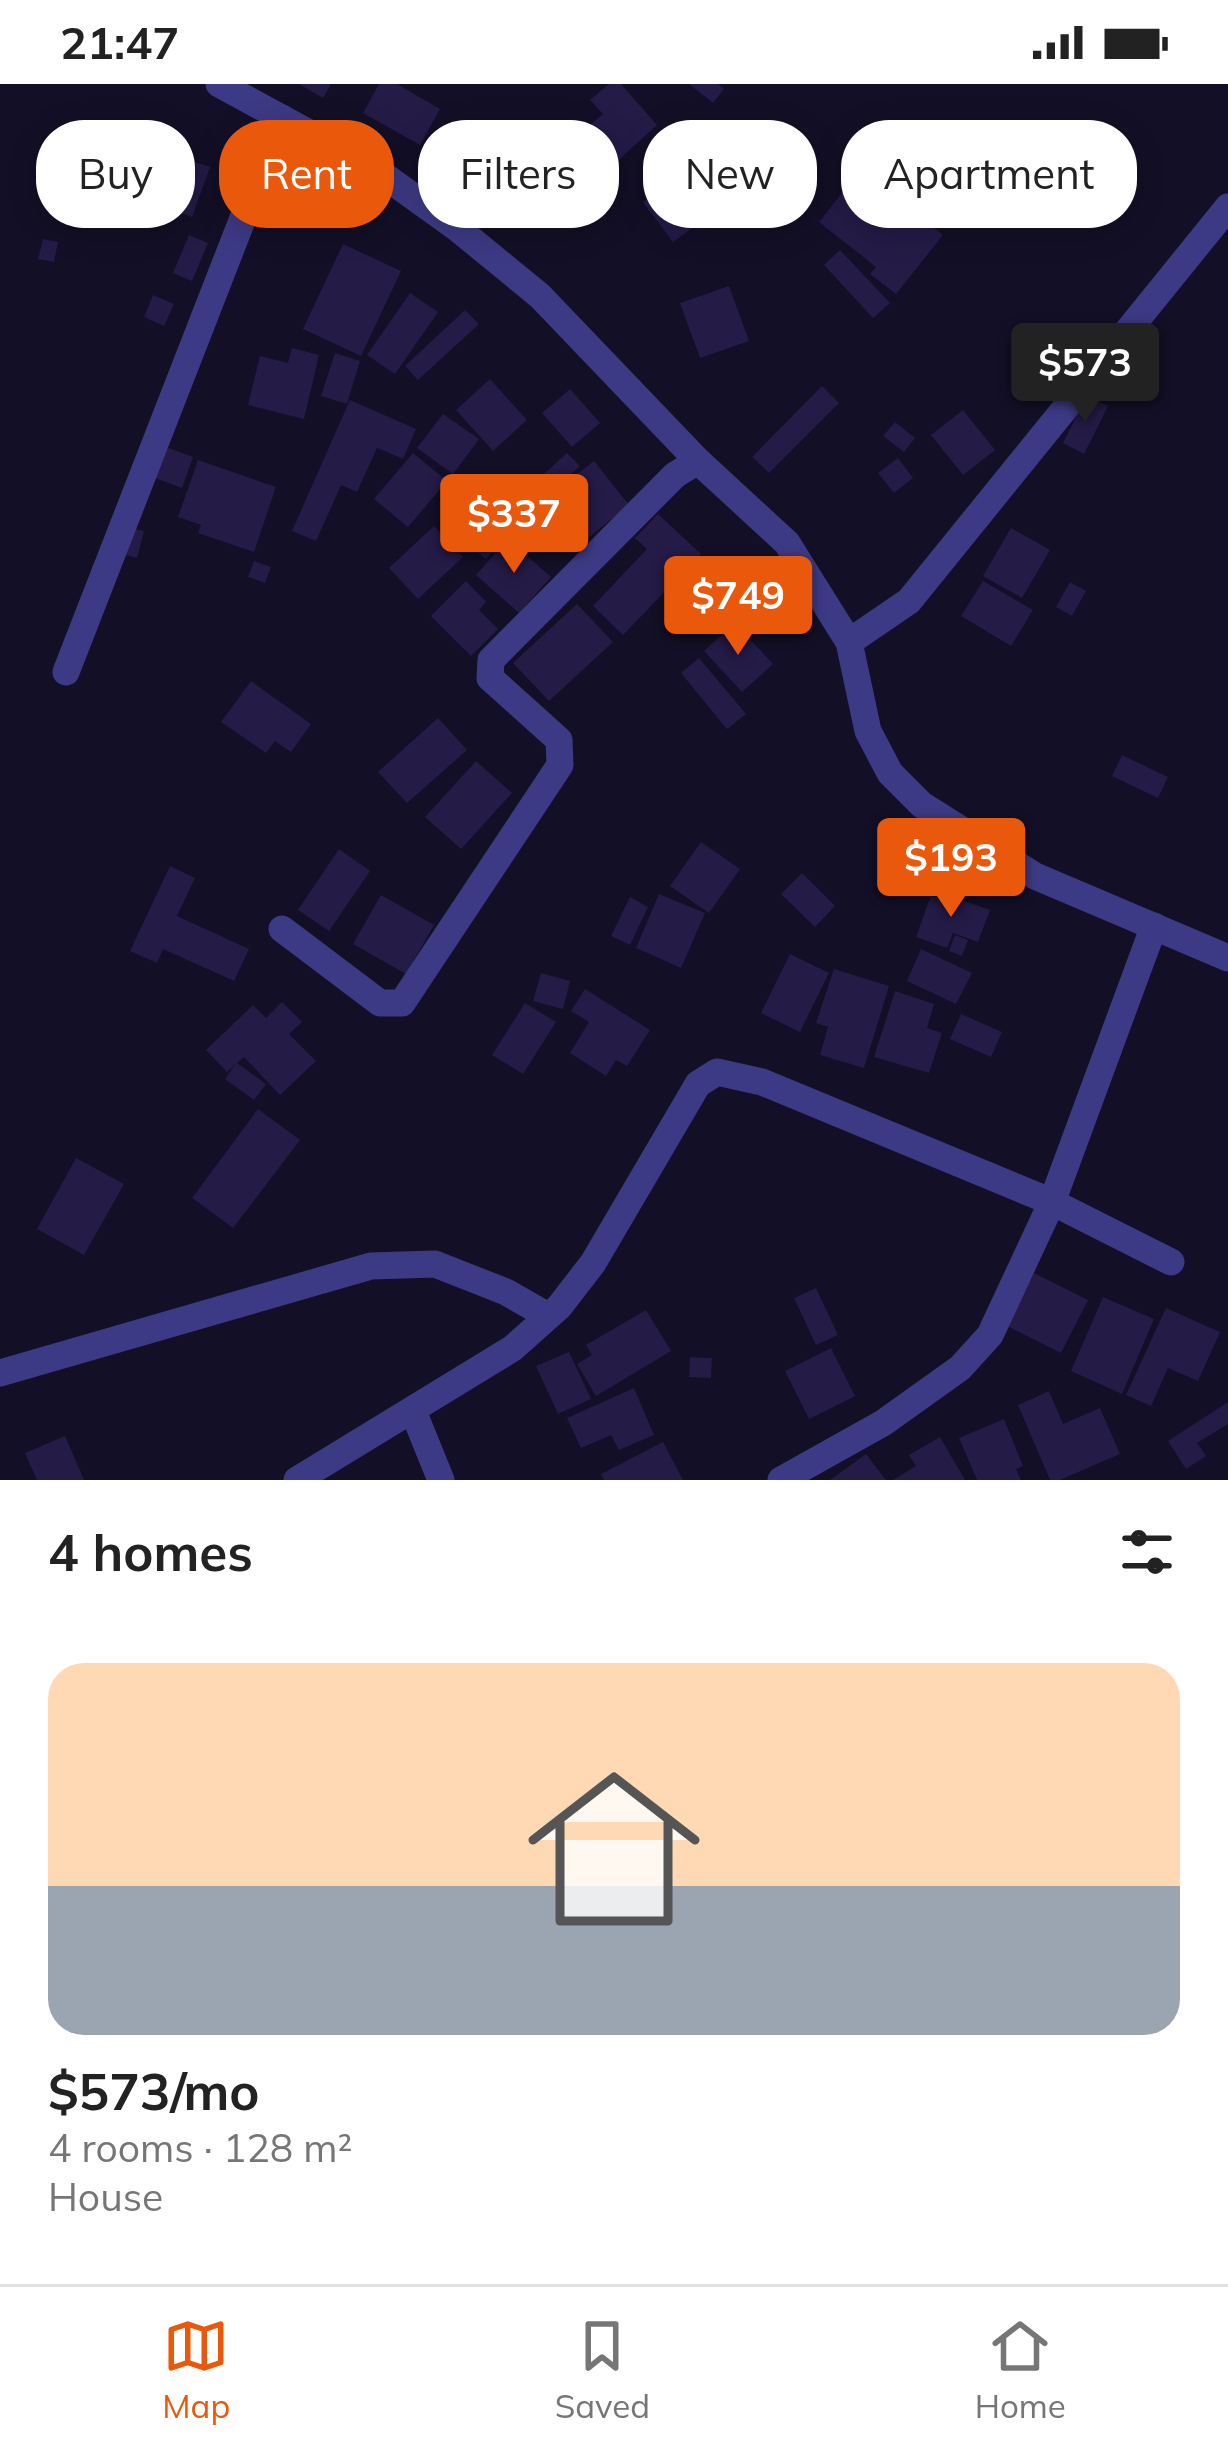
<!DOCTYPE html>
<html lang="en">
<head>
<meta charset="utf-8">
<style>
	:root { --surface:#fff; --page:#f2f2f2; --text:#222; --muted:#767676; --line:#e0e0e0; --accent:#ea580c }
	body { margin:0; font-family:Mulish,sans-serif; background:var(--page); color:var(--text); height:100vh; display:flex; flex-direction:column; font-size:45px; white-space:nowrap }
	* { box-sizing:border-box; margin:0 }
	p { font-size:39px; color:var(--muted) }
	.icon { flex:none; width:66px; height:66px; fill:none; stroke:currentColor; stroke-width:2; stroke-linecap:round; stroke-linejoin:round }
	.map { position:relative; height:1396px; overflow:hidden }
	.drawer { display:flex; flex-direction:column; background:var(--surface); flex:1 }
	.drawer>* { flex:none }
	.hud { position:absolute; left:36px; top:36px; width:1158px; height:108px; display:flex; gap:24px }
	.price { position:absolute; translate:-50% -102px; padding:0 27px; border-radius:12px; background:var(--accent); color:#fff; font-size:39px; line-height:78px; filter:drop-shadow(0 3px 6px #0008) }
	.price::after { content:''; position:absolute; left:50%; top:72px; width:36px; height:27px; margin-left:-18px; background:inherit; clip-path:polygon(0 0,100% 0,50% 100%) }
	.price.active { background:#222; color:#fff }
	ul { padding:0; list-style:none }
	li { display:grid; align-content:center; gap:24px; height:636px; padding:0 48px }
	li+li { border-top:3px solid var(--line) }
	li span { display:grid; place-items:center; height:372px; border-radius:36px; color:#555 }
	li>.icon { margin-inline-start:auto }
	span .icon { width:216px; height:216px; fill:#fffc; stroke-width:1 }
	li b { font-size:51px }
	h2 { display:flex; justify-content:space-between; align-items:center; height:144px; padding:0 48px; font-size:51px }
	.chip { padding:0 42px; border-radius:48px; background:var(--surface); box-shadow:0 6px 30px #0003; font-size:42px; line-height:108px }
	.chip.active { background:var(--accent); color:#fff }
	.status { display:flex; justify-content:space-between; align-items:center; height:84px; padding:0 60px; background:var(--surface); direction:ltr }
	.status svg { height:33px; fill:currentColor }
	.dock { display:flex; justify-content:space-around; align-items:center; height:168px; border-top:3px solid var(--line); background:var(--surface); font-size:33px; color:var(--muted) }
	.dock a { display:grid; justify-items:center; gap:6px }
	.dock .active { color:var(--accent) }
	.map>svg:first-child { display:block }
	.building { fill:#241b47 }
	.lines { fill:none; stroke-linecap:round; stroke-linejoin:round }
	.minor { stroke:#3d3a85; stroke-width:27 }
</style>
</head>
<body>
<div class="status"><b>21:47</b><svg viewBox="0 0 49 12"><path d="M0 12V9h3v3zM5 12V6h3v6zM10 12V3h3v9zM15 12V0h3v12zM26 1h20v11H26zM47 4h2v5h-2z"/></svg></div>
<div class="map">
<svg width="1228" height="1396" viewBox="0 0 1228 1396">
	<rect width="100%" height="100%" fill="#130f26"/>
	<g class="building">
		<polygon points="299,0 331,0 323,14"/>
		<polygon points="379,0 397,0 440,25 420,61 363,29"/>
		<polygon points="609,0 621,0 657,41 613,81 583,47 603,30 590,16"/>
		<polygon points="689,0 718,0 724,5 713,19"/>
		<polygon points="106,52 134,66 110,116 74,98 84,77 92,81"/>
		<polygon points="166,68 210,83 192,133 124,109 138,69 163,77"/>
		<polygon points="873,70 905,95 893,111 943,151 896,210 870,190 876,183 819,138"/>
		<polygon points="677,93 707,133 673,158 643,118"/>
		<polygon points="284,102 298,107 286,141 271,135"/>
		<polygon points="189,151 208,159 192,197 173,189"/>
		<polygon points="43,155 58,158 54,178 38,175"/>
		<polygon points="343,160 401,187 361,272 303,245"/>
		<polygon points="840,166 890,219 873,234 824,181"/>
		<polygon points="729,202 749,257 700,274 680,219"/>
		<polygon points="410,209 438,228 395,290 367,271"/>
		<polygon points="153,211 174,220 164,242 144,233"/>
		<polygon points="465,226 479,240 418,296 405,282"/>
		<polygon points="292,264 319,271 304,335 248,321 260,272 288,279"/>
		<polygon points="335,269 360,277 347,320 321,312"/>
		<polygon points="490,295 527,336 493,367 456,326"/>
		<polygon points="822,302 839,319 769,389 752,373"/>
		<polygon points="570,305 600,339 572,363 542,329"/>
		<polygon points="1087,312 1108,322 1084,370 1063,359"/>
		<polygon points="350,316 416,345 403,375 377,364 357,408 341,401 316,457 292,447"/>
		<polygon points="963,326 995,366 963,391 931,351"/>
		<polygon points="443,330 479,355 453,390 417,364"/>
		<polygon points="895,338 915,354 904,368 883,352"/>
		<polygon points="166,363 193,373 182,404 155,394"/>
		<polygon points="413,369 447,397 408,443 374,415"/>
		<polygon points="567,369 580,382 538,420 525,407"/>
		<polygon points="898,374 913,394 894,409 878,389"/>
		<polygon points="198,376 276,403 254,468 198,449 201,441 178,433"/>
		<polygon points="594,377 629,421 582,459 565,437 554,445 536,422"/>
		<polygon points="475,419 509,449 486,475 452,446"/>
		<polygon points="658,430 701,470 623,551 593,522 647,465 635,454"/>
		<polygon points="434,442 463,473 418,515 389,484"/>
		<polygon points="127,443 144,447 137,474 121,470"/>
		<polygon points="1011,444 1050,466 1022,514 983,492"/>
		<polygon points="508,455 551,493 519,529 476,491"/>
		<polygon points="254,477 271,483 265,499 248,493"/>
		<polygon points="466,497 486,518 479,526 498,545 471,572 431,532"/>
		<polygon points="983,497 1033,526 1011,562 961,532"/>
		<polygon points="1070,498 1086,507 1072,532 1056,523"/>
		<polygon points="577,520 613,558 549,617 513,579"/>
		<polygon points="735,539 773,580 742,608 704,567"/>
		<polygon points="699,574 746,630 727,645 681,589"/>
		<polygon points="251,597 311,640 291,668 275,657 266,669 221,638"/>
		<polygon points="438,634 467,666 407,719 378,688"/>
		<polygon points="1122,671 1168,693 1158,714 1112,692"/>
		<polygon points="476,677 512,709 461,765 425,733"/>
		<polygon points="701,758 740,785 709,829 670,802"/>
		<polygon points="339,765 370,787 329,847 298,826"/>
		<polygon points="170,782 195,794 177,832 249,865 234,897 163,865 157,879 130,867"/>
		<polygon points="802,789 835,822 815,843 781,810"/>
		<polygon points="933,806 990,826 978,858 953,849 947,864 916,853"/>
		<polygon points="659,810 705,829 681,884 636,864"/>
		<polygon points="381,811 434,841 406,890 353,860"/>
		<polygon points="630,813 648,823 630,861 611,852"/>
		<polygon points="955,851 968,856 962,872 949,867"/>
		<polygon points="921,865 972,889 956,920 907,897"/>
		<polygon points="790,870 829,889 800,948 761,929"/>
		<polygon points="834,885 889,902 864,984 820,971 828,943 816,939"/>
		<polygon points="541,889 570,897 563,925 533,917"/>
		<polygon points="585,905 650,946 627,982 616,976 606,992 570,969 589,938 571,927"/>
		<polygon points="895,907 934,920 927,944 942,949 929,989 874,973"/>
		<polygon points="282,918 302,938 289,950 316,977 280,1011 244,973 237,979 266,1000 254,1016 225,995 236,979 227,988 206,966 253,921 266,934"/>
		<polygon points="525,919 556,938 523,990 492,971"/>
		<polygon points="961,930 1002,948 991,973 950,955"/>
		<polygon points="258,1025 300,1056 233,1144 192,1114"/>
		<polygon points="76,1074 124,1100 84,1171 37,1145"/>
		<polygon points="1034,1189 1088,1216 1061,1269 1007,1242"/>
		<polygon points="816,1204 838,1251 816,1261 794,1214"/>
		<polygon points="1103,1213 1154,1235 1122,1310 1071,1287"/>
		<polygon points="1166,1224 1220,1248 1198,1297 1168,1284 1151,1322 1126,1311"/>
		<polygon points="646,1226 671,1267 596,1312 577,1280 592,1271 586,1261"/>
		<polygon points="831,1264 855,1312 809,1335 785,1287"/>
		<polygon points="569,1268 591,1315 558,1330 536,1282"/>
		<polygon points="690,1273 712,1274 711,1294 689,1293"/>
		<polygon points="634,1304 654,1351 619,1366 611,1351 581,1364 567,1334"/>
		<polygon points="1049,1307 1063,1340 1100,1324 1120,1370 1060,1396 1050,1396 1018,1321"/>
		<polygon points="1228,1318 1228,1340 1197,1359 1206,1372 1186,1385 1168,1357"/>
		<polygon points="1004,1335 1023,1382 1016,1385 1021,1396 977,1396 959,1354"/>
		<polygon points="65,1352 84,1396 37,1396 25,1369"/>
		<polygon points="940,1353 965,1396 893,1396 916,1382 909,1371"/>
		<polygon points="663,1358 683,1396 604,1396 601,1390"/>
		<polygon points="866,1370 886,1396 830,1396"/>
	</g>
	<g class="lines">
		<g class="minor">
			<polyline points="219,0 372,83 457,144 540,212 698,377 787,459 849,558 868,647 890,689 922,721 1035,792 1228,874"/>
			<polyline points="849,558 909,517 1228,123"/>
			<polyline points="66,588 282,34"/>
			<polyline points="282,845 380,919 402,919 560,681 559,656 490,594 491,576 675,391 698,377"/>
			<polyline points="0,1289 371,1182 435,1180 506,1208 548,1232"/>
			<polyline points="413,1327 441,1396"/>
			<polyline points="297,1396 513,1264 559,1223 593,1179 698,1000 717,988 762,998 1052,1118 1171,1178"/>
			<polyline points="781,1396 883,1339 960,1284 990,1251 1052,1118 1154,842"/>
		</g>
	</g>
</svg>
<b class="price active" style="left:1085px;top:341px">$573</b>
<b class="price" style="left:514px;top:492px">$337</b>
<b class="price" style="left:738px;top:574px">$749</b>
<b class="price" style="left:951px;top:836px">$193</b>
<div class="hud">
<a class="chip">Buy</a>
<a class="chip active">Rent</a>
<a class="chip">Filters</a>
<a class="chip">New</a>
<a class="chip">Apartment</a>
</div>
</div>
<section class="drawer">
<h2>4 homes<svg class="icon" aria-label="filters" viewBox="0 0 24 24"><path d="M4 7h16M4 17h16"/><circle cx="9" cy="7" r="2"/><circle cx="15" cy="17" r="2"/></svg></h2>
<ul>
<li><span style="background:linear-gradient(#ffd9b3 60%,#9aa5b1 0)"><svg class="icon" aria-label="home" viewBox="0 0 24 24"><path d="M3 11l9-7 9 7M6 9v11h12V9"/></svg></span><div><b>$573/mo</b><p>4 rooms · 128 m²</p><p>House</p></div></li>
</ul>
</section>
<nav class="dock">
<a class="active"><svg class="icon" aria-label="map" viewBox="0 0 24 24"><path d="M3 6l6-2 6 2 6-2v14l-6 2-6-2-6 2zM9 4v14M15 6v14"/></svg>Map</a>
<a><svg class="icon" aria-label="saved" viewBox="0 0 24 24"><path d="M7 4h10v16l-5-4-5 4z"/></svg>Saved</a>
<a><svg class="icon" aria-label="home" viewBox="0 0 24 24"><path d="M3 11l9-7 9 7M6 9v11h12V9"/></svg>Home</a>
</nav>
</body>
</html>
